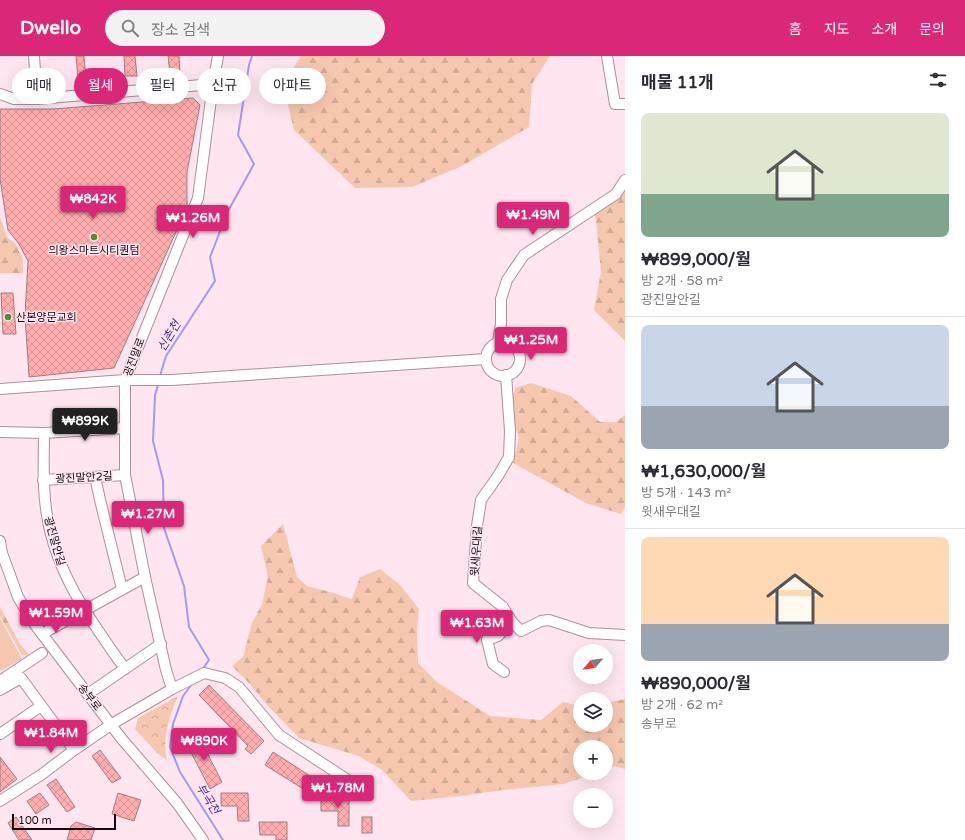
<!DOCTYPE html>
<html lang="ko">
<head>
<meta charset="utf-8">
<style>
	:root { --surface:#fff; --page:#f2f2f3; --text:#2b2b33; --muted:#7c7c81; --line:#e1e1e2; --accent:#db2777 }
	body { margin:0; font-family:"Varela Round","Noto Sans KR",sans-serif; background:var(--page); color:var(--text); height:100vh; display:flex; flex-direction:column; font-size:15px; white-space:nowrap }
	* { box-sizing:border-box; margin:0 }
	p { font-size:13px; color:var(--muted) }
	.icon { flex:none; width:22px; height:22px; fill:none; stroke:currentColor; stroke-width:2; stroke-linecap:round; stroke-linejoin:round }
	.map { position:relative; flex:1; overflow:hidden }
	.details { display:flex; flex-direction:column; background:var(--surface); width:340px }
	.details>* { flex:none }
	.guide { position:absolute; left:12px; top:12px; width:380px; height:36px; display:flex; gap:8px }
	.needle { width:26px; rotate:242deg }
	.controls { position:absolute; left:573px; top:588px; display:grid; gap:8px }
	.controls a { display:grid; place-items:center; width:40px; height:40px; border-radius:50%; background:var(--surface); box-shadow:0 4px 16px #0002; font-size:20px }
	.scale { position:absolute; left:12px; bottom:10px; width:104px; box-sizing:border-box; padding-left:4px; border:2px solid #140b0f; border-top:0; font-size:11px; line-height:14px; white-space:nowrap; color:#140b0f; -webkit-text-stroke:3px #fee5f0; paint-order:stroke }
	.price { position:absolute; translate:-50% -34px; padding:0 9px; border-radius:4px; background:var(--accent); color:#fff; font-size:13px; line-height:26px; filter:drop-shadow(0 1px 2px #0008) }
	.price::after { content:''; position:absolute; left:50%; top:24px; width:12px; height:9px; margin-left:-6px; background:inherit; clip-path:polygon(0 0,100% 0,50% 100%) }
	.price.on { background:#222; color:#fff }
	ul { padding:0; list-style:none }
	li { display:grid; align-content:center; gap:8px; height:212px; padding:0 16px }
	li+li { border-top:1px solid var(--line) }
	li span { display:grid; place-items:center; height:124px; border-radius:8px; color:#555 }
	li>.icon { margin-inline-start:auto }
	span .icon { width:72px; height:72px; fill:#fffc; stroke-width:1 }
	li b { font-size:17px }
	h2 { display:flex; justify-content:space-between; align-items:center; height:48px; padding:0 16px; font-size:17px }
	.pill { padding:0 14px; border-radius:18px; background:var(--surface); box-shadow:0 4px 16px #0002; font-size:14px; line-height:36px }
	.pill.on { background:var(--accent); color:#fff }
	header { display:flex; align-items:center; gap:24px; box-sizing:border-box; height:56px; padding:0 20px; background:var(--accent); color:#fff }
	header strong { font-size:19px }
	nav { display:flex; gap:22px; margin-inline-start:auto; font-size:14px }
	.search { width:280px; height:36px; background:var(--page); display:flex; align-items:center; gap:10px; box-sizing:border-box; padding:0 14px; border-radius:22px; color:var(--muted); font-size:15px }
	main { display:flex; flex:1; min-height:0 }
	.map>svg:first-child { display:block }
	.grass { fill:#f6c7af }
	.forest { fill:url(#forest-firs) }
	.park { fill:url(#park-crowns) }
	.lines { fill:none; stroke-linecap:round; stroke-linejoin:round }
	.stream { stroke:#a49aec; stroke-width:2 }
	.building { fill:url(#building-cross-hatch); stroke:#9e7f7f }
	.minor-casing { stroke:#ab8f9c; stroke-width:12 }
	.minor { stroke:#fff; stroke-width:10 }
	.poi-dot { fill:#508e2d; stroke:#fee5f0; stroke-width:1.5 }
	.labels { text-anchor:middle; stroke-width:3; stroke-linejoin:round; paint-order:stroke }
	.poi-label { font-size:11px; fill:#140b0f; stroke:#fee5f0 }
	.street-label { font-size:11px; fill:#140b0f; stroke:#fee5f0 }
	.water-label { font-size:12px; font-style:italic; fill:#422a88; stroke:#fee5f0 }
</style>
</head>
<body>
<header>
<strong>Dwello</strong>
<div class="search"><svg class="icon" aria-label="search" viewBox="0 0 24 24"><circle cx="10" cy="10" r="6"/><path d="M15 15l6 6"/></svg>장소 검색</div>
<nav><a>홈</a><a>지도</a><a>소개</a><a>문의</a></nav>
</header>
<main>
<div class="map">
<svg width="625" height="784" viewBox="0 0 625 784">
	<defs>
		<pattern id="forest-firs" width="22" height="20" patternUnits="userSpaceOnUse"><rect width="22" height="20" fill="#f6c7af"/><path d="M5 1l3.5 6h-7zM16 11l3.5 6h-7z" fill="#d2aa95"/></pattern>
		<pattern id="park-crowns" width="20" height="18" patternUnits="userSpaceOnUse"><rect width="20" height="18" fill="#f6c7af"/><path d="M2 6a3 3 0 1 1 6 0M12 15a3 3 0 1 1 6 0" fill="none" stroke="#d2aa95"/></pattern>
		<pattern id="building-cross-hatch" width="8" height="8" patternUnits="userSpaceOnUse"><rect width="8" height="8" fill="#feadaf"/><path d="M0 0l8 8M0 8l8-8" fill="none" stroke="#d99495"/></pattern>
	</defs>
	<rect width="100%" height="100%" fill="#fee5f0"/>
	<polygon class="grass" points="0,562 22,603 0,615"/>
	<g class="forest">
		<polygon points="301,0 550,0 532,28 529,71 462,110 412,131 355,132 294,74 283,28"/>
		<polygon points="625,132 625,285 594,254 601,216 596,164 593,154 604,152"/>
		<polygon points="0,161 7,181 16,188 23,203 23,217 0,217"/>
		<polygon points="531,327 571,340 600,366 616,366 625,359 625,451 621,458 586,447 513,407 519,382 510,355 515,332"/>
		<polygon points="283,468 297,521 307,530 330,536 352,543 360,521 380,513 400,529 419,553 417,574 418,607 437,626 490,660 541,664 563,646 580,650 580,669 606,669 606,647 625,643 625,713 615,710 606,713 606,691 580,691 580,717 595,717 564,728 503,734 461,740 411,745 382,714 359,700 299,682 270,652 247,625 232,610 243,601 252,567 262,548 268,521 261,490"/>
		<polygon points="0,551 20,588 30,600 22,599 0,560"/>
	</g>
	<path class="park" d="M178,640C169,662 162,680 167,704L157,697L135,673L138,662Z"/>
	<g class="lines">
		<g class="stream">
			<polyline points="160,320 166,300 215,225 210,201 228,155 254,108 238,79 249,9 252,0"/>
			<polyline points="159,326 155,339 153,385 163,424 164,472 184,530 189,571 209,604 202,614"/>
			<polyline points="192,628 183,640 173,668 170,691 180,716 223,784"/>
		</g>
	</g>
	<g class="building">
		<polygon points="76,0 84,0 86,23 78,24"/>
		<polygon points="124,0 135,0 137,20 125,20"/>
		<polygon points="168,0 179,0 180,17 170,17"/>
		<polygon points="193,42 200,49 187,116 187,152 114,312 29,321 25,260 28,205 19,188 8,174 0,123 0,53 53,53"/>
		<polygon points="1,237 13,237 16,278 3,278"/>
		<polygon points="209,629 264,685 251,698 245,693 248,690 199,639"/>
		<polygon points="198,679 222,726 210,733 185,685"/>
		<polygon points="100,694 121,722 112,727 92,700"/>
		<polygon points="273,696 321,727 313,739 265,709"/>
		<polygon points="0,701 17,723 0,736"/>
		<polygon points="56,723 75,751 67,756 47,729"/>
		<polygon points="40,737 49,749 36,758 27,745"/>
		<polygon points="118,737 141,744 134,765 112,758"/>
		<polygon points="221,737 248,737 249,765 238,765 237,750 221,750"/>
		<polygon points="321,742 349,742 349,770 338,770 338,755 321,755"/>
		<polygon points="16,761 32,784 19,784 8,767"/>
		<rect x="362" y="761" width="10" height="16"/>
		<polygon points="76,766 95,772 91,784 67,784 71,770"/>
		<polygon points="259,766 287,766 287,784 276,784 276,779 260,779"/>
	</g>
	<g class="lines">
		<defs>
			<g id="minor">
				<polyline points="34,0 37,43 213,28"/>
				<polyline points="607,0 615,48 625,48"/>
				<polyline points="0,38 14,43 37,43"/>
				<polyline points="498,286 501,268 501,243 507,224 524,199 616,138 625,124"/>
				<circle cx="503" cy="303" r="17"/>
				<polyline points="506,319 510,375 509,401 498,420 481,444 477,470 473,527 503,551 512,566 521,575 541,565 549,564 589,577 625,579"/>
				<polyline points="0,333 125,324 172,324 486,303"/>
				<polyline points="0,376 44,377 125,372"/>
				<path d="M44,377C44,404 42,432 47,459C56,518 91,565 125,613"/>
				<polyline points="95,421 101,448 122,533"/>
				<polyline points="43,424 125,419"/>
				<polyline points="0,485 2,497 18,541 36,570 121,682 177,747 203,784"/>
				<polyline points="42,578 145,521"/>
				<polyline points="504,616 493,608 487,584 498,580 512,566"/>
				<polyline points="0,625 42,597"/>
				<polyline points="172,633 166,614 145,521 125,419 125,324 198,142 213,28 218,0"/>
				<polyline points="0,634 21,622 74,694"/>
				<polyline points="88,638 161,588"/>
				<polyline points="0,678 41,650"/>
				<polyline points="0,745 41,719 74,694 112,668 172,633 204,617 225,622 239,631 279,679 357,730"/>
			</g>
		</defs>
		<use href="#minor" class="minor-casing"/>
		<use href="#minor" class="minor"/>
	</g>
	<g class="poi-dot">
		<circle cx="94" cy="181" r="4"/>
		<circle cx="8" cy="261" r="4"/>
	</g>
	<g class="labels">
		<g class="poi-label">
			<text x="94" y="198">의왕스마트시티퀀텀</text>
			<text x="16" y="265" text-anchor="start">산본양문교회</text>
		</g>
		<g class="street-label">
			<text transform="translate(134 301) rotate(-69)" y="4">광진말로</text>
			<text transform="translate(84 421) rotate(-3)" y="4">광진말안2길</text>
			<text transform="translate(55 485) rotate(74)" y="4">광진말안길</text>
			<text transform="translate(476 495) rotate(-86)" y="4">윗새우대길</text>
			<text transform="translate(90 641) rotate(52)" y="4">송부로</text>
		</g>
		<g class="water-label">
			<text transform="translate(169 280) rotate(-59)" y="4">신촌천</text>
			<text transform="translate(208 743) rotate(58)" y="4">부곡천</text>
		</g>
	</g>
</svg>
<div class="controls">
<a><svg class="needle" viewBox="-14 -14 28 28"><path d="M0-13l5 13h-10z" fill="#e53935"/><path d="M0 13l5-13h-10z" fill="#7c7c81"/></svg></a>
<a><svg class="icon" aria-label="layers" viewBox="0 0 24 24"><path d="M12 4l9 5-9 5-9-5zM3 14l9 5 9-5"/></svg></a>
<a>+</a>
<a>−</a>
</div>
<div class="scale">100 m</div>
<b class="price" style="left:93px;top:164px">₩842K</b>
<b class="price" style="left:533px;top:180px">₩1.49M</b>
<b class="price" style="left:193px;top:183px">₩1.26M</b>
<b class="price" style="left:531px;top:305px">₩1.25M</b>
<b class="price on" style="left:85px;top:386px">₩899K</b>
<b class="price" style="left:148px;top:479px">₩1.27M</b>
<b class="price" style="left:56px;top:578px">₩1.59M</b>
<b class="price" style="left:477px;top:588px">₩1.63M</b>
<b class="price" style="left:51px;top:698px">₩1.84M</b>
<b class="price" style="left:204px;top:706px">₩890K</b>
<b class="price" style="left:338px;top:753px">₩1.78M</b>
<div class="guide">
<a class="pill">매매</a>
<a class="pill on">월세</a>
<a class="pill">필터</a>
<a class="pill">신규</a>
<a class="pill">아파트</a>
</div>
</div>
<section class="details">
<h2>매물 11개<svg class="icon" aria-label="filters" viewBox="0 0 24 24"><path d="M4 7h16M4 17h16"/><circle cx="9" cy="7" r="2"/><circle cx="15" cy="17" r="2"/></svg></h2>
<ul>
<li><span style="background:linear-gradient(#dfe7d0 65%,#7fa58c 0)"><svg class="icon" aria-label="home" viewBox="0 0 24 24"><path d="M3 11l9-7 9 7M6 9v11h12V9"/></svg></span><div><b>₩899,000/월</b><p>방 2개 · 58 m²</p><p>광진말안길</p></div></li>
<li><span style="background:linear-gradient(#c9d6e8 65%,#9aa5b1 0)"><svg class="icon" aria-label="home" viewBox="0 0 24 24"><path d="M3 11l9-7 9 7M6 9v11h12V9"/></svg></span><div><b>₩1,630,000/월</b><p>방 5개 · 143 m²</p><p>윗새우대길</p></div></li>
<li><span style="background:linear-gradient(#ffd9b3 70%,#9aa5b1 0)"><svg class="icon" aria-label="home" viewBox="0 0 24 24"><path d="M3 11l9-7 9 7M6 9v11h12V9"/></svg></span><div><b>₩890,000/월</b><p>방 2개 · 62 m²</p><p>송부로</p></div></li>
</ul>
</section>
</main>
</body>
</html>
